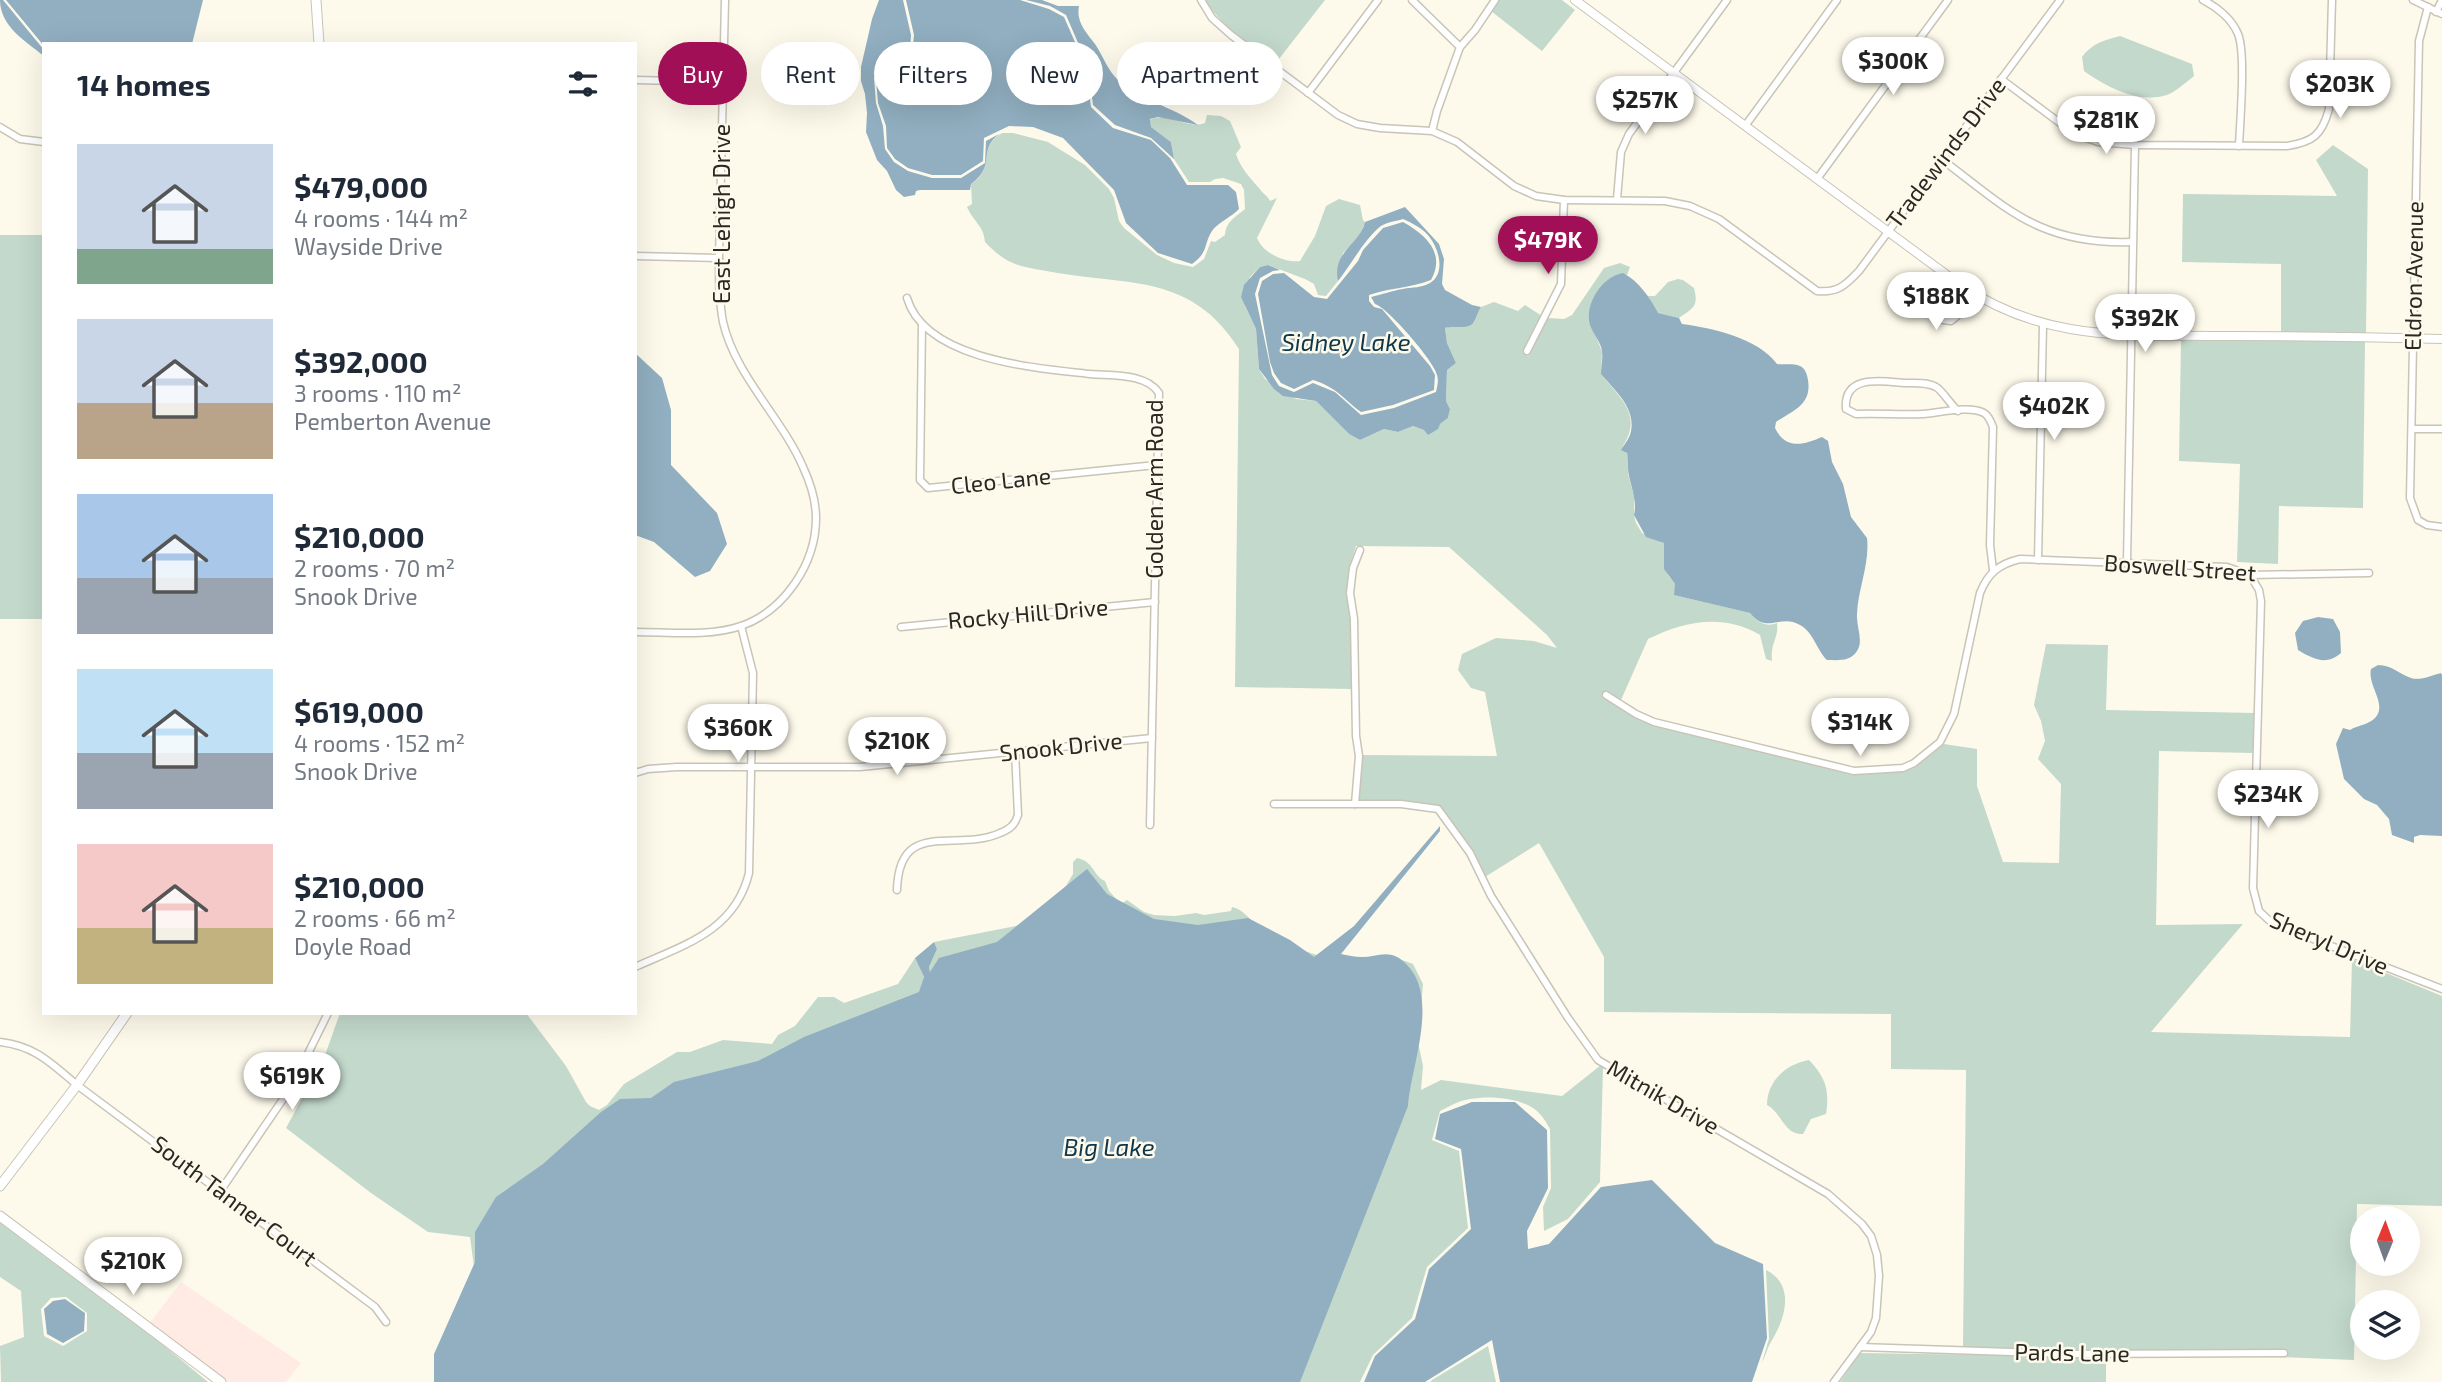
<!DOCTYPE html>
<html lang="en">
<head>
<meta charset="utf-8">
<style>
	:root { --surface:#fff; --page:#f6f6f7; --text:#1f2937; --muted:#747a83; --accent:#a11057 }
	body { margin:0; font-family:"Exo 2",sans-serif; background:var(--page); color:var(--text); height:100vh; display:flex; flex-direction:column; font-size:26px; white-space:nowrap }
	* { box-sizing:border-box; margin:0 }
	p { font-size:23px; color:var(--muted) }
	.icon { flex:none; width:38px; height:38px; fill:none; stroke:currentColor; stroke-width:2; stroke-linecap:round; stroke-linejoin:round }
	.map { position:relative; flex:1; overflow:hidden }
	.drawer { position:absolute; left:42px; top:42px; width:595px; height:973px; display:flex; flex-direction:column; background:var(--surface); border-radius:0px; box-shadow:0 7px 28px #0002 }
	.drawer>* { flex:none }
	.banner { position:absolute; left:658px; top:42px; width:665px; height:63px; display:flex; gap:14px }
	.needle { width:46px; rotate:1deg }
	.controls { position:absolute; left:2350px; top:1206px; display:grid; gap:14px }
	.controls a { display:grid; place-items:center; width:70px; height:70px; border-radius:50%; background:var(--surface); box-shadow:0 7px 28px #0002; font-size:35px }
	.price { position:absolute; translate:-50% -60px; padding:0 16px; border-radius:24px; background:#fff; color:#222; font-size:23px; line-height:46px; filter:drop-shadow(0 2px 4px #0008) }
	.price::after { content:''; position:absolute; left:50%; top:42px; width:21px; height:16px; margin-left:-10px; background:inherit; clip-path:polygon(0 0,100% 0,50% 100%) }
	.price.selected { background:var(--accent); color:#fff }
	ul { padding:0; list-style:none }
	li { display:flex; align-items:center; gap:21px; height:175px; padding:0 35px }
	li span { display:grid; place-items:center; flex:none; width:196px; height:140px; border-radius:0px; color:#555 }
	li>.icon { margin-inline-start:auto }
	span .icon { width:84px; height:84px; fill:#fffc; stroke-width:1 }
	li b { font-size:30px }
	h2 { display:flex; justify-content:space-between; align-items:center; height:84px; padding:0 35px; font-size:30px }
	.pill { padding:0 24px; border-radius:32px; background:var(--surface); box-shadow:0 7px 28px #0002; font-size:24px; line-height:63px }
	.pill.selected { background:var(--accent); color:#fff }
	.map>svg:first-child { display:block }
	.commercial { fill:#ffebe4 }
	.green { fill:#c3d9cc; fill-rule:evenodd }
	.water { fill:#91afc1 }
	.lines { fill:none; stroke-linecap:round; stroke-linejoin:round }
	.minor-casing { stroke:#c8c4b6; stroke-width:9 }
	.tertiary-casing { stroke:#c8c4b6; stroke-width:10 }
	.secondary-casing { stroke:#c8c4b6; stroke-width:11 }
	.minor { stroke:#fff; stroke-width:6 }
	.tertiary { stroke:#fff; stroke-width:8 }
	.secondary { stroke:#fff; stroke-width:9 }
	.labels { text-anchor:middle; stroke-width:5; stroke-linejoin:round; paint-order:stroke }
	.street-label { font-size:23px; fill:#292823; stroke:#fefaeb }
	.water-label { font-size:24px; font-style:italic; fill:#0d374c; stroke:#fefaeb }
</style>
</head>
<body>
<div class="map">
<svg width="2442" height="1382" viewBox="0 0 2442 1382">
	<rect width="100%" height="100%" fill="#fefaeb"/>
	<polygon class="commercial" points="181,1282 301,1363 286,1382 227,1382 149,1324"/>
	<g class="green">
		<path d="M1205,0H1325L1275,64C1250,45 1222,27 1205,0Z"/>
		<polygon points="1499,0 1562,0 1575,10 1542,51 1491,11"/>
		<path d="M2120,36L2192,64L2194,76C2186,82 2177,91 2167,95C2139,104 2106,87 2084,71L2082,57C2092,43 2105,40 2120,36Z"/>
		<path d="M1207,115L1221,116L1230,121L1241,147L1236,154C1240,167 1250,178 1259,188C1263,194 1267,195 1270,201L1277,198L1257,238C1263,253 1284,263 1300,261L1315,236L1326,206L1339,199L1360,205L1363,220L1365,222L1359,237L1343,253L1339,265L1338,281L1326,296L1318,295L1314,284L1305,279L1268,265L1260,267L1250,277L1245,306L1256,329L1259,369L1265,379L1296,399L1316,401L1349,434L1360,440L1384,429L1398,432L1413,426L1424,430L1440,424L1448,418L1450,409L1446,401L1447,370L1456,363L1447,343L1445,328C1472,319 1463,336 1481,307L1494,302L1518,311L1525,305L1542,316L1523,352L1528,356L1548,318L1564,319L1572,315L1604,268L1620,263L1630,267L1627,275L1618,274L1606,281L1596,336L1602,352L1601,374C1620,398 1643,415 1623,446L1629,458L1628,474L1634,496V515L1636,523L1642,533L1664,543L1668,575L1675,584V595L1750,613C1756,621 1766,628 1777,623C1779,639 1770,642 1772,661L1766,659L1760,635C1724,613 1684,621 1648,639L1621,700L1605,691L1602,697L1634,717L1653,725L1854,775L1903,771L1916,766L1944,744L1977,749V786L2003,862L2059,863L2061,784L2038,759L2045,741L2041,721L2034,705L2046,644L2108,645L2106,710L2255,713L2253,753L2159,751L2156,925L2243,924L2151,1032L2350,1037L2352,959L2442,996V1206L2357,1204L2354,1360L2277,1357H2287V1350H2070L1963,1347L1966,1070L1891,1069V1014L1604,1012V957L1539,843L1485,877L1472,850L1441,807L1410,801L1358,800L1362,755L1497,756L1485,692L1471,688L1458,670L1462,654L1496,638L1534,641L1557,648L1547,635L1449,547L1356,546L1349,568L1347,592L1351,619V689L1235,687L1239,349C1191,273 1129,286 1052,272C1020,266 1009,267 985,242C984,226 973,221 967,207L972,204L971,184C997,167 976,148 1002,133H1013L1048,142L1085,165L1109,189L1114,198L1119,221L1124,228L1157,255L1174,263L1193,267L1204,259L1211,241L1215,242L1225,235C1225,223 1235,217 1245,209L1244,190L1241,184L1223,178L1215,179L1210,182H1189L1174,159L1171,142L1151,127L1150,120C1166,111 1188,130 1205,123Z"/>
		<polygon points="2333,145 2368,169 2366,334 2281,333 2281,264 2182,262 2183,194 2337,196 2316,160"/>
		<rect x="0" y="235" width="44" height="384"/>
		<path d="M1678,279L1683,280L1694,288C1699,307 1693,308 1679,318L1657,313L1648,296H1655L1668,282Z"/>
		<polygon points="2181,339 2365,341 2363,508 2279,506 2278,564 2237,562 2240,464 2179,461"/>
		<path d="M1077,858C1094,861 1093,876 1105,881L1109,891L1121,904L1127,900L1144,912L1154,915L1175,916L1196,913L1204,915L1231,911L1232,907C1242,909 1247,917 1255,923C1268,935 1300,950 1317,955L1341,940L1348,931L1355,927L1335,958L1394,957L1413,964L1423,984L1418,1042L1423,1066L1421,1090L1441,1080L1562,1096L1601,1065L1603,1067L1600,1182L1568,1219L1544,1231L1543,1207L1551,1188L1550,1129C1546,1122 1541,1113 1533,1108C1515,1096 1475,1094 1454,1104C1449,1106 1445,1109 1440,1111L1432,1140L1459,1151L1468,1228L1427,1267L1412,1318L1373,1355L1360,1382H1222L930,973L929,967L937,949L934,942L1016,926L1037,916L1063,891L1073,874V862Z"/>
		<polygon points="915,958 924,977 920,996 475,1274 470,1237 428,1232 371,1193 286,1128 324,1058 340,1013 526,1013 566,1066 586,1102 590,1106 599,1110 607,1105 624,1084 677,1052 690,1052 723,1040 772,1044 778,1035 795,1026 818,997 834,997 844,1003 898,984"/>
		<path d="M1809,1060C1825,1077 1830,1089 1826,1114L1811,1119L1803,1134C1784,1135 1782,1113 1767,1105C1767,1081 1786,1064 1809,1060Z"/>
		<path d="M0,1221L32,1247L134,1321L208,1382H1L0,1346L24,1337L21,1291L0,1277ZM66,1297L87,1313V1331L63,1346L44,1336L41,1309L51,1298Z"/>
		<path d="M1766,1270C1796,1285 1785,1319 1771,1342C1767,1348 1766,1356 1762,1362L1769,1339Z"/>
		<polygon points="1488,1346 1496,1382 1430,1382 1432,1380"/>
		<polygon points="1860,1353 2106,1357 2106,1382 1840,1382"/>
	</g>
	<g class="water">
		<path d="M0,0H3L44,50V56C25,41 0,26 0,0Z"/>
		<polygon points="6,0 203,0 192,44 44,44 44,46"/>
		<path d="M879,0H903L911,35L910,52L890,62L874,78L876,103L883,126L885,149L894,162L908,171L932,178H961L985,163L986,141L999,134C977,151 997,165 971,184L970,190H920L916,191L915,195L904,197L896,190L887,171L877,160L866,132L867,113L865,94L861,81V67L872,19Z"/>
		<path d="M906,0H1020L1049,9L1064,17L1086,67L1091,107L1113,128L1151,140L1170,158L1187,185H1228L1236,192L1239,209C1232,217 1218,222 1212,231C1203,245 1209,252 1192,264L1158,253L1126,223L1114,190L1063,138L1033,127L1009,126L984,138L983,161L961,175H932L908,168L895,159L887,148L886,126L878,103L876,79L892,64L912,54L914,35Z"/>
		<path d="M1026,0H1042L1058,6H1079C1076,22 1086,32 1095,44C1103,56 1108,71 1118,80C1141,101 1174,107 1198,125L1158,117L1150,119L1151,127L1171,142L1174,159L1151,138L1115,125L1093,105L1088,66L1066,15L1050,6Z"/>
		<path d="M1405,207L1439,244L1444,259L1442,284L1445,290L1472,305L1481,307C1478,311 1476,319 1473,323C1468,330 1453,325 1445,328L1447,343L1456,363L1447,370L1446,401L1450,409L1448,418L1440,424L1438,429L1428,435L1424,430L1413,426L1398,432L1384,429L1360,440L1349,434L1316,401L1283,396L1274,389L1259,369L1256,329L1241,297L1244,285L1260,267L1268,265L1280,270L1273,271L1260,278L1255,294L1272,375L1279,386L1294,392L1313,383L1335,392L1361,415L1394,408L1436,392C1437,387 1439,381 1437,375C1435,362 1387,307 1375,304L1371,297C1381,295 1394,290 1403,289C1412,287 1422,288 1430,283C1447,272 1438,246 1427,234C1420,227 1412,223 1403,219C1397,221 1387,222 1381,226C1365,238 1351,265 1338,281C1332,251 1359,246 1365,222Z"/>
		<path d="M1403,222C1426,235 1446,253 1431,280C1410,288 1389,288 1369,295V301L1374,307L1382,309L1430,366L1435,375L1434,390L1393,405L1361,412C1342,398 1338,388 1313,380L1294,389L1281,383L1274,373L1270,362L1258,294L1262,281L1273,274L1284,273L1314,297L1327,299L1358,261L1363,250L1383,228Z"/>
		<path d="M1623,273C1639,281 1650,298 1658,313L1679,318L1682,324C1712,328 1758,338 1777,364C1784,365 1793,363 1800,366C1805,368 1807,374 1808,380C1812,405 1793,410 1776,422L1775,428C1786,450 1803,445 1822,437L1828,441L1832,462L1843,484L1851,517L1867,538C1870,563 1858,589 1857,614C1856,626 1864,641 1857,651C1850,662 1838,660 1827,660C1816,649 1814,633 1800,625C1780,613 1767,635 1750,613L1674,595L1675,584L1664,569V543L1646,537L1634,515C1637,502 1632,489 1629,476C1627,468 1629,461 1627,453L1621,450C1624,445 1628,440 1630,435C1638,409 1615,391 1601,374C1601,367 1603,359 1602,351C1601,342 1593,334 1590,325C1584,305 1602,276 1623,273Z"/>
		<polygon points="635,353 662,378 671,410 671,465 717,513 727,544 710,571 695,577 654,542 635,535"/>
		<path d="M2318,617L2333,619L2340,632L2341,653C2326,666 2313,659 2298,650L2295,633L2303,621Z"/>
		<path d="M2378,665C2392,665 2399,674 2411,678C2420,681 2433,675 2441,673L2442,675V836L2420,835L2414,837V843L2392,835L2389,819L2377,805L2364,799L2344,779L2336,744L2343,728L2350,730C2356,726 2370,724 2375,718C2388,704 2367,686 2371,669Z"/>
		<path d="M1440,826V831L1341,954C1347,955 1355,957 1362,957C1375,957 1386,950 1399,958C1444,989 1411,1063 1408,1106L1300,1382H434V1354L475,1262V1232L496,1197L543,1164L601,1112L620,1099L651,1098L674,1082L758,1061L804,1037L919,992L924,977L915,958L934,942L937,949L929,967L930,972L939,958L997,942L1087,869L1107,894L1154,919L1198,925L1248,918L1290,940L1314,957L1354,926Z"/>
		<polygon points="1472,1102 1515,1102 1547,1130 1548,1188 1527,1231 1528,1249 1549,1244 1601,1187 1652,1180 1715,1243 1763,1264 1767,1338 1752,1382 1500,1382 1492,1340 1425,1382 1364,1382 1375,1356 1415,1319 1429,1269 1471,1229 1461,1149 1435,1139 1440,1114"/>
		<polygon points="65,1299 85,1313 84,1331 63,1343 47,1334 44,1309 53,1301"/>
	</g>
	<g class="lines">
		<defs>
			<g id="minor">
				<path d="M1201,0L1212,18L1231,35L1338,115L1357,124L1380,128L1432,131L1457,142L1514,186L1536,196L1564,200L1665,201L1690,206L1719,219L1817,291C1837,293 1845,286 1859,271L2060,0"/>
				<polyline points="1412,0 1460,47"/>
				<path d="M2203,0C2217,7 2232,19 2238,34C2246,53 2240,122 2239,146"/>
				<polyline points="2413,0 2442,14"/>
				<polyline points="2428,7 2419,41 2410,498 2418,520 2427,525 2442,527"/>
				<polyline points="2436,12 2442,0"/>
				<path d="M2001,79L2064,126L2081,136L2098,142L2135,145L2287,146C2313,142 2322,135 2329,109L2332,0"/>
				<polyline points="635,80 722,82"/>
				<polyline points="1308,93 1378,0"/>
				<polyline points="1745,126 1837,0"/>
				<polyline points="0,127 20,139 44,142"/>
				<polyline points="1432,131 1437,111 1460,47 1475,30 1495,0"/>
				<path d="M1941,159C1973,182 2005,212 2041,227C2069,239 2101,243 2132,242"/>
				<polyline points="1817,179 1948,0"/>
				<polyline points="1617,199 1621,152 1629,134 1727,0"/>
				<polyline points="635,256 719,258"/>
				<path d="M1959,284C1951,295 1939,307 1943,320L1951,321L1956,317L1971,293"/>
				<path d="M907,298C925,360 1036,368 1090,374C1112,376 1146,373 1159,393L1150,825"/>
				<polyline points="922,324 920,480 928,488 1156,465"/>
				<polyline points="1527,351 1561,284 1564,200"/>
				<path d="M1958,411C1950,404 1942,390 1936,387C1927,382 1914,383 1904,383C1882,381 1843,374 1846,409L1856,414C1878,413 1901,415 1923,414C1938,413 1970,405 1984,413C1989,416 1991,422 1993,427L1990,545L1993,570"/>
				<polyline points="2412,429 2442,429"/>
				<polyline points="2038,560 2043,325"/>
				<polyline points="2127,562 2135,145"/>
				<polyline points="2250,575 2259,590 2261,601 2253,888 2259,911 2272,923 2442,989"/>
				<polyline points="901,627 1155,602"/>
				<path d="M635,632C669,632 709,637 741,626C784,611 816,564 816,518C816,501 810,482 803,467C782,418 735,375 723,322C719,301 719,280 719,258L725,0"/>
				<path d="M1606,695L1636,714L1654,722L1854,771L1903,768L1914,763L1940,742L1954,714L1980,593C1988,573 1999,564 2020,559L2227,567L2250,575L2369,573"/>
				<polyline points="635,773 648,769 677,767 860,767 1152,738"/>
				<polyline points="1274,804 1401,804 1438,809 1470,853 1491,896 1568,1018 1598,1060 1828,1194 1862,1224 1871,1236 1877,1255 1879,1276 1876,1318 1871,1332 1834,1382"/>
				<polyline points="1355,804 1359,756 1356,736 1354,619 1350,593 1353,568 1360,550"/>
				<path d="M897,890C899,817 956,853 1000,833C1010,829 1015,825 1018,815L1015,752"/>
				<path d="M635,967C684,945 735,931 749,873L753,673L741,626"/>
				<path d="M0,1042C35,1046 51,1063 77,1085L375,1307L386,1322"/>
				<polyline points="221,1190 292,1086 328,1013"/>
				<polyline points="1860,1347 2070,1354 2284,1353"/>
			</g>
			<path id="tertiary" d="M1575,0L1959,284C2047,344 2129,334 2230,336C2300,336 2371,337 2442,339"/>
			<g id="secondary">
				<polyline points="316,0 319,44"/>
				<polyline points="0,1186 77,1085 127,1013"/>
				<polyline points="0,1216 221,1382"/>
			</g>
		</defs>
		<use href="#minor" class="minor-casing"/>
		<use href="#tertiary" class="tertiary-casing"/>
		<use href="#secondary" class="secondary-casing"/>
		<use href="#minor" class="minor"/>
		<use href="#tertiary" class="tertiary"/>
		<use href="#secondary" class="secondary"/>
	</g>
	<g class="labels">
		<g class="street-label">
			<text transform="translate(1946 153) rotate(-53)" y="8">Tradewinds Drive</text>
			<text transform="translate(722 214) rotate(-90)" y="8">East Lehigh Drive</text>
			<text transform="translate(2414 276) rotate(-89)" y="8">Eldron Avenue</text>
			<text transform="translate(1001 481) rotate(-6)" y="8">Cleo Lane</text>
			<text transform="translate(1155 489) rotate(-90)" y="8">Golden Arm Road</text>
			<text transform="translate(2180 568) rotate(4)" y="8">Boswell Street</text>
			<text transform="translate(1028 614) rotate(-5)" y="8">Rocky Hill Drive</text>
			<text transform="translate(1061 747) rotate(-6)" y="8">Snook Drive</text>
			<text transform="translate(2329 943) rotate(23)" y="8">Sheryl Drive</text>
			<text transform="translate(1663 1097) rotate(30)" y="8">Mitnik Drive</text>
			<text transform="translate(234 1201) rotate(37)" y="8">South Tanner Court</text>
			<text transform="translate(2072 1353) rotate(1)" y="8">Pards Lane</text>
		</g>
		<g class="water-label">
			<text x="1346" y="351">Sidney Lake</text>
			<text x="1109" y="1156">Big Lake</text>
		</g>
	</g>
</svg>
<div class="controls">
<a><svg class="needle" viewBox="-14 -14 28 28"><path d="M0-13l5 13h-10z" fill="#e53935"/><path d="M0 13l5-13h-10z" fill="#747a83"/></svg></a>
<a><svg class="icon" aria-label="layers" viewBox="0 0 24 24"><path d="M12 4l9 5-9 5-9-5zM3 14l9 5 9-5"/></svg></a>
</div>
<b class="price" style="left:1893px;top:97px">$300K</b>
<b class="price" style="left:2340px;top:120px">$203K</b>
<b class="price" style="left:1645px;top:136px">$257K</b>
<b class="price" style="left:2106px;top:156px">$281K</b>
<b class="price selected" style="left:1548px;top:276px">$479K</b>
<b class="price" style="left:1936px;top:332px">$188K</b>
<b class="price" style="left:2145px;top:354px">$392K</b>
<b class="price" style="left:2054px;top:442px">$402K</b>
<b class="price" style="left:1860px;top:758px">$314K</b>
<b class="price" style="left:738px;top:764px">$360K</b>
<b class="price" style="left:897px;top:777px">$210K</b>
<b class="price" style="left:2268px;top:830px">$234K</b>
<b class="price" style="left:292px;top:1112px">$619K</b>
<b class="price" style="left:133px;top:1297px">$210K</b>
<div class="banner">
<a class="pill selected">Buy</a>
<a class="pill">Rent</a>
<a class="pill">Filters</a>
<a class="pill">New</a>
<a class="pill">Apartment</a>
</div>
<section class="drawer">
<h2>14 homes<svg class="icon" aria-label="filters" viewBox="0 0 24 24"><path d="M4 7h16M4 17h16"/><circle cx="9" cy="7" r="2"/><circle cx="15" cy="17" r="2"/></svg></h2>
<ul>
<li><span style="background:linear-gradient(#c9d6e8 75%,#7fa58c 0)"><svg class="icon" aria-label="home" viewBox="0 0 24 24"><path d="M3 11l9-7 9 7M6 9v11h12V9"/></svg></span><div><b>$479,000</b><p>4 rooms · 144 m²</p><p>Wayside Drive</p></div></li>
<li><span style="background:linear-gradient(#c9d6e8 60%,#b9a48a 0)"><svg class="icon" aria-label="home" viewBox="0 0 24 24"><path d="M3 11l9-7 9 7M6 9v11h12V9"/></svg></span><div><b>$392,000</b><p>3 rooms · 110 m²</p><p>Pemberton Avenue</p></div></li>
<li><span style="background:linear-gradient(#a9c7e8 60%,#9aa5b1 0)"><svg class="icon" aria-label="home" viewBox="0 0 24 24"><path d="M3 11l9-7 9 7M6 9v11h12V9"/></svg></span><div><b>$210,000</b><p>2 rooms · 70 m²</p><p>Snook Drive</p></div></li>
<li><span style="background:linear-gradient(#bfe0f5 60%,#9aa5b1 0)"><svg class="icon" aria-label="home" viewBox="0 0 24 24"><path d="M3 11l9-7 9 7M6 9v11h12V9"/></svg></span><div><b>$619,000</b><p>4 rooms · 152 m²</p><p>Snook Drive</p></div></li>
<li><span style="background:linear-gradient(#f6c9c9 60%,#c2b280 0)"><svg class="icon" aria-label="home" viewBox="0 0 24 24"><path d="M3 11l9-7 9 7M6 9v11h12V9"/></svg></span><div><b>$210,000</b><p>2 rooms · 66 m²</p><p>Doyle Road</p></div></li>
</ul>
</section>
</div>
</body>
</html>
